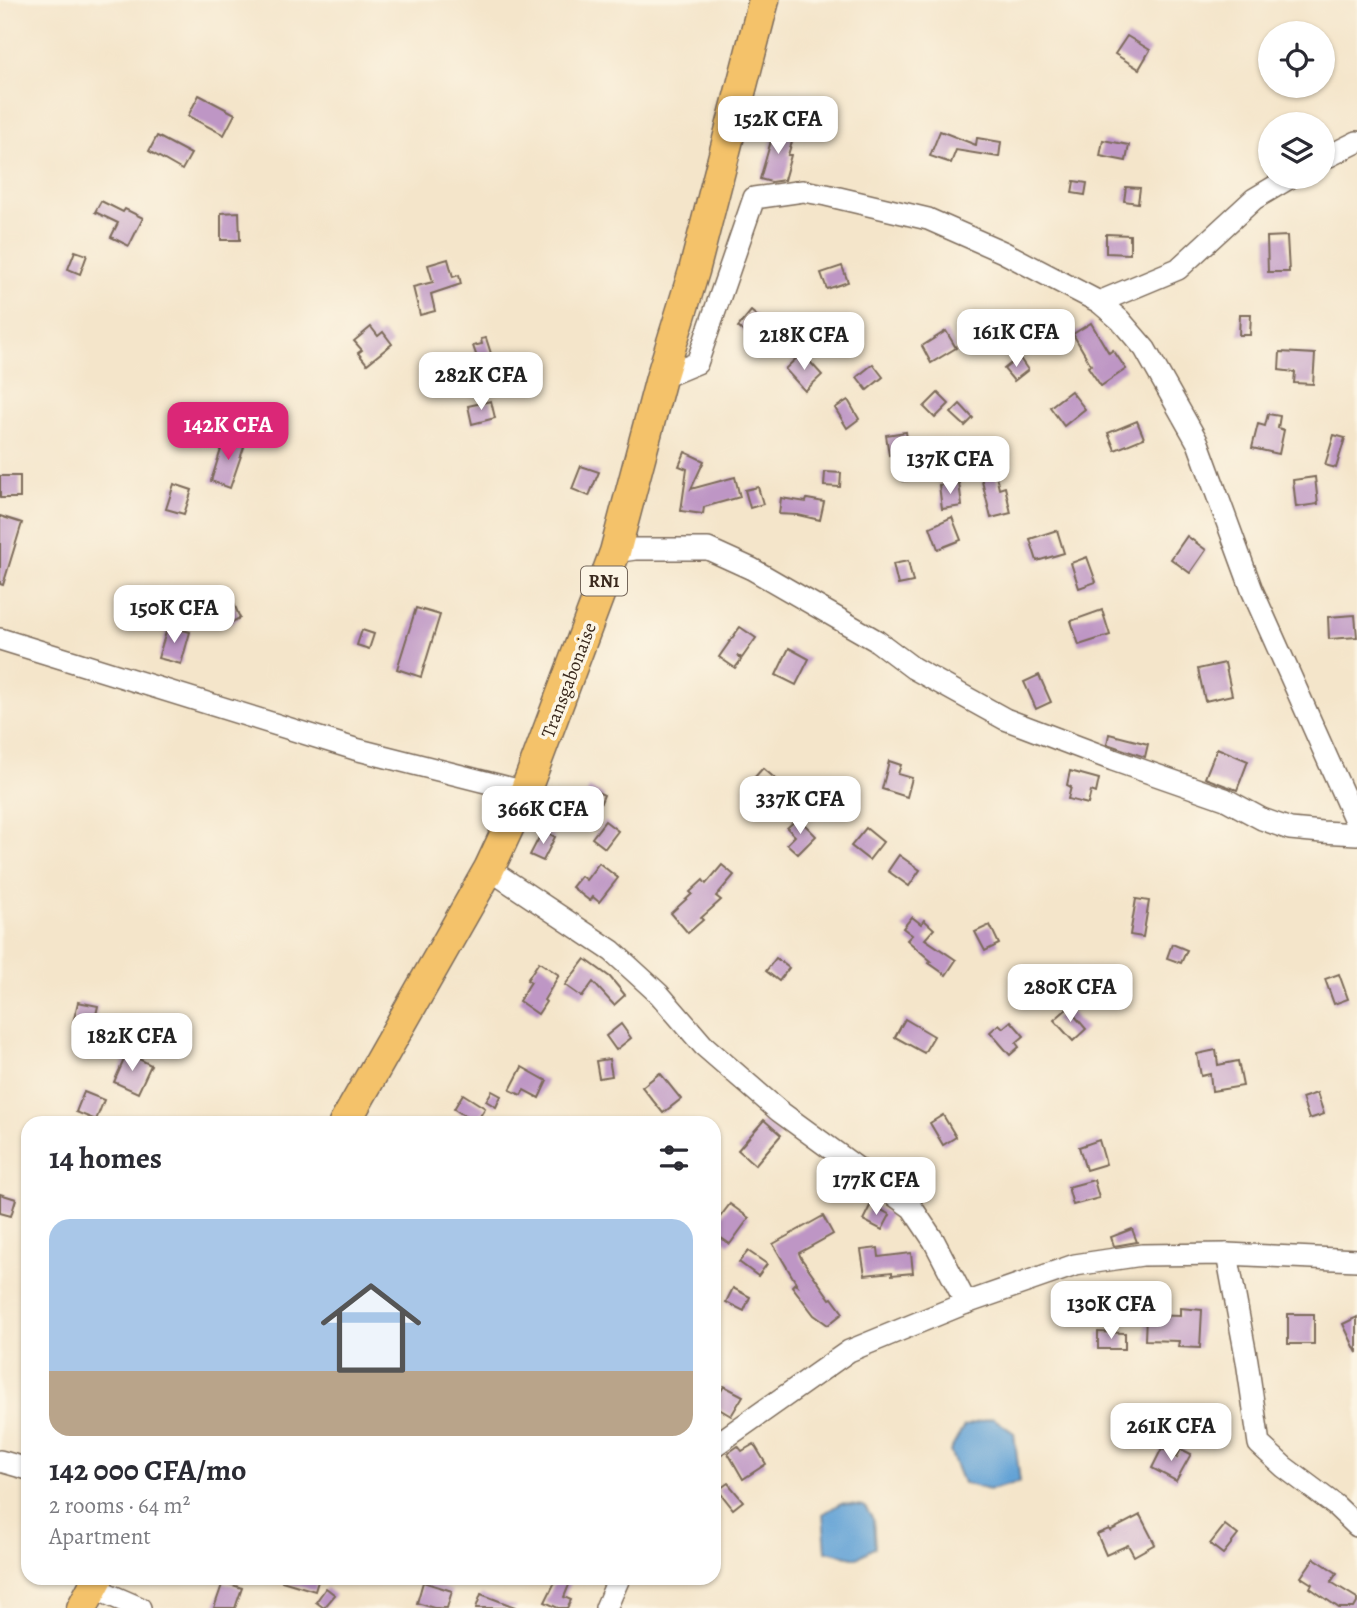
<!DOCTYPE html>
<html lang="en">
<head>
<meta charset="utf-8">
<style>
	:root { --surface:#fff; --page:#f7f7f7; --text:#2b2b33; --muted:#7c7c81; --accent:#db2777 }
	body { margin:0; font-family:Alegreya,serif; background:var(--page); color:var(--text); height:100vh; display:flex; flex-direction:column; font-size:26px; white-space:nowrap }
	* { box-sizing:border-box; margin:0 }
	p { font-size:23px; color:var(--muted) }
	.icon { flex:none; width:38px; height:38px; fill:none; stroke:currentColor; stroke-width:2; stroke-linecap:round; stroke-linejoin:round }
	.map { position:relative; flex:1; overflow:hidden }
	.drawer { position:absolute; left:21px; top:1116px; width:700px; height:469px; display:flex; flex-direction:column; background:var(--surface); border-radius:21px; box-shadow:0 2px 5px #0004 }
	.drawer>* { flex:none }
	.fabs { position:absolute; left:1258px; top:21px; display:grid; gap:14px }
	.fabs a { display:grid; place-items:center; width:77px; height:77px; border-radius:50%; background:var(--surface); box-shadow:0 2px 5px #0004; font-size:35px }
	.price { position:absolute; translate:-50% -60px; padding:0 16px; border-radius:14px; background:#fff; color:#222; font-size:23px; line-height:46px; filter:drop-shadow(0 2px 4px #0008) }
	.price::after { content:''; position:absolute; left:50%; top:42px; width:21px; height:16px; margin-left:-10px; background:inherit; clip-path:polygon(0 0,100% 0,50% 100%) }
	.price.active { background:var(--accent); color:#fff }
	ul { padding:0; list-style:none }
	li { display:grid; align-content:center; gap:14px; height:371px; padding:0 28px }
	li span { display:grid; place-items:center; height:217px; border-radius:21px; color:#555 }
	li>.icon { margin-inline-start:auto }
	span .icon { width:126px; height:126px; fill:#fffc; stroke-width:1 }
	li b { font-size:30px }
	h2 { display:flex; justify-content:space-between; align-items:center; height:84px; padding:0 28px; font-size:30px }
	.map>svg:first-child { display:block }
	.water { fill:#64a3d6; stroke:#50667a; stroke-width:2 }
	.building { fill:#be96c5 }
	.lines { fill:none; stroke-linecap:round; stroke-linejoin:round }
	.minor-casing { stroke:#7c6b5a; stroke-width:24 }
	.highway-casing { stroke:#7c6b5a; stroke-width:33 }
	.minor { stroke:#fff; stroke-width:21 }
	.highway { stroke:#f4c26a; stroke-width:30 }
	.labels { text-anchor:middle; stroke-width:7; stroke-linejoin:round; paint-order:stroke }
	.shield { fill:#fcf5e5; stroke:#75675a; stroke-width:2 }
	.shield-label { font-size:18px; font-weight:bold; fill:#3b2a1e }
	.street-label { font-size:19px; fill:#3b2a1e; stroke:#fcf5e5 }
</style>
</head>
<body>
<div class="map">
<svg width="1357" height="1608" viewBox="0 0 1357 1608">
	<rect width="100%" height="100%" fill="#fcf5e5"/>
	<filter id="ink" filterUnits="userSpaceOnUse"><feTurbulence type="fractalNoise" baseFrequency=".0143" numOctaves="2"/><feDisplacementMap in="SourceGraphic" scale="14" xChannelSelector="R" yChannelSelector="G"/><feConvolveMatrix kernelMatrix="1 2 1 2 8 2 1 2 1" color-interpolation-filters="sRGB"/></filter>
	<filter id="wash" filterUnits="userSpaceOnUse"><feTurbulence type="fractalNoise" baseFrequency=".00686" numOctaves="4" result="noise"/><feDisplacementMap in="SourceGraphic" scale="28" xChannelSelector="R" yChannelSelector="G"/><feGaussianBlur stdDeviation="1.57" result="paint"/><feColorMatrix in="noise" values="0 0 0 0 0 0 0 0 0 0 0 0 0 0 0 0 0 1.4 0 .05"/><feComposite in="paint" operator="in"/></filter>
	<g filter="url(#wash)">
		<rect width="100%" height="100%" fill="#f4e5ca"/>
		<g class="water">
			<polygon points="993,1418 1014,1433 1020,1482 989,1490 963,1483 950,1451 964,1426"/>
			<polygon points="841,1503 864,1506 873,1519 875,1547 857,1558 826,1551 823,1514"/>
		</g>
		<g id="blocks">
			<g class="building">
				<polygon points="1127,36 1150,50 1139,69 1115,54"/>
				<polygon points="199,95 235,114 224,135 188,116"/>
				<polygon points="775,127 795,132 788,155 791,155 784,180 771,182 760,179"/>
				<polygon points="940,131 976,145 977,138 1001,142 999,157 956,150 951,163 930,156"/>
				<polygon points="157,136 191,154 182,170 149,151"/>
				<polygon points="1103,140 1129,145 1126,161 1100,156"/>
				<polygon points="1074,181 1087,183 1085,195 1072,193"/>
				<polygon points="1126,187 1140,188 1138,203 1124,201"/>
				<polygon points="101,201 123,212 125,209 143,218 129,246 111,237 118,223 95,212"/>
				<polygon points="239,212 240,240 221,240 221,213"/>
				<polygon points="1106,234 1130,235 1130,254 1106,253"/>
				<polygon points="1287,236 1289,272 1268,272 1267,237"/>
				<polygon points="75,251 87,255 80,274 68,269"/>
				<polygon points="448,259 453,277 459,275 461,284 431,294 435,311 420,315 413,287 433,282 428,265"/>
				<polygon points="842,266 848,282 827,289 821,273"/>
				<polygon points="751,311 771,328 757,343 738,327"/>
				<polygon points="1240,314 1251,314 1250,335 1239,335"/>
				<polygon points="1091,323 1109,353 1113,350 1126,369 1101,386 1088,367 1091,365 1073,334"/>
				<polygon points="371,327 378,336 383,332 392,344 367,364 358,353 362,350 354,341"/>
				<polygon points="946,331 956,348 931,363 922,346"/>
				<polygon points="486,338 494,363 505,362 507,379 486,381 483,358 478,360 473,346 482,344 481,339"/>
				<polygon points="1280,352 1315,354 1313,384 1294,383 1295,372 1279,370"/>
				<polygon points="802,353 822,375 805,391 785,369"/>
				<polygon points="1019,357 1028,370 1014,381 1004,369"/>
				<polygon points="873,364 883,377 867,390 857,377"/>
				<polygon points="1071,391 1085,409 1064,426 1050,407"/>
				<polygon points="938,393 949,404 935,418 924,407"/>
				<polygon points="848,400 859,419 847,428 835,408"/>
				<polygon points="491,401 495,418 472,424 468,406"/>
				<polygon points="960,404 973,418 965,426 951,413"/>
				<polygon points="1268,414 1280,416 1278,428 1284,430 1279,454 1252,448 1258,424 1265,426"/>
				<polygon points="1137,421 1144,438 1115,450 1108,433"/>
				<polygon points="906,432 909,452 889,455 886,435"/>
				<polygon points="1334,435 1345,438 1336,468 1325,465"/>
				<polygon points="225,437 245,444 230,488 211,481"/>
				<polygon points="990,448 999,489 1005,487 1011,513 991,518 981,477 974,478 968,454"/>
				<polygon points="685,452 704,461 691,489 735,477 740,497 704,507 703,514 681,511 687,469 679,466"/>
				<polygon points="925,456 929,477 903,481 900,461"/>
				<polygon points="581,466 599,472 589,496 572,489"/>
				<polygon points="825,472 841,473 840,487 824,486"/>
				<rect x="0" y="476" width="20" height="22"/>
				<polygon points="1315,477 1318,504 1296,507 1293,480"/>
				<polygon points="959,483 962,506 942,509 939,485"/>
				<polygon points="174,484 192,490 184,514 166,509"/>
				<polygon points="758,487 763,504 750,508 745,490"/>
				<polygon points="781,498 806,502 807,499 824,502 820,520 798,515 779,514"/>
				<polygon points="0,516 22,523 3,585 0,584"/>
				<polygon points="952,517 961,540 938,549 930,527"/>
				<polygon points="1057,530 1064,553 1037,561 1030,539"/>
				<polygon points="1187,536 1206,550 1190,573 1171,559"/>
				<polygon points="1087,557 1096,582 1079,588 1071,563"/>
				<polygon points="908,561 913,582 898,585 893,564"/>
				<polygon points="234,604 240,618 230,623 223,609"/>
				<polygon points="416,608 440,615 421,677 397,669"/>
				<polygon points="1102,610 1110,635 1079,645 1071,621"/>
				<polygon points="1355,615 1357,637 1329,639 1328,617"/>
				<polygon points="168,626 190,632 181,664 158,658"/>
				<polygon points="740,627 756,638 742,658 737,655 741,660 735,668 719,657"/>
				<polygon points="362,630 374,634 369,649 357,645"/>
				<polygon points="789,648 809,659 796,685 776,675"/>
				<polygon points="1225,663 1232,695 1205,701 1198,669"/>
				<polygon points="1039,675 1051,702 1036,709 1024,682"/>
				<polygon points="1109,734 1148,744 1145,757 1107,744"/>
				<polygon points="1217,748 1248,761 1237,790 1205,778"/>
				<polygon points="889,761 901,765 898,774 912,778 907,797 882,789"/>
				<polygon points="763,768 778,781 760,802 745,788"/>
				<polygon points="1070,771 1099,779 1096,793 1091,791 1088,804 1068,799 1071,787 1067,785"/>
				<polygon points="589,788 604,795 597,812 582,805"/>
				<polygon points="798,818 816,836 798,854 787,844 795,836 787,828"/>
				<polygon points="605,821 618,831 605,848 592,838"/>
				<polygon points="866,828 883,842 869,860 851,846"/>
				<polygon points="543,830 555,837 543,861 530,855"/>
				<polygon points="899,855 920,870 909,886 888,871"/>
				<polygon points="599,863 618,878 599,902 593,897 590,901 572,887 581,876 586,880"/>
				<polygon points="722,865 734,875 716,896 721,900 701,918 703,920 688,933 671,913 692,894 690,892 703,880 706,884"/>
				<polygon points="1136,899 1149,901 1143,937 1130,935"/>
				<polygon points="912,917 921,924 924,920 934,929 925,939 956,960 946,975 929,963 931,961 907,940 912,935 903,928"/>
				<polygon points="990,925 999,944 985,951 975,932"/>
				<polygon points="1172,944 1187,950 1181,963 1167,958"/>
				<polygon points="776,958 789,968 779,981 766,971"/>
				<polygon points="585,959 610,977 625,995 614,1005 593,982 582,997 565,985"/>
				<polygon points="539,962 559,975 544,1000 546,1002 538,1014 519,1001 531,982 527,980"/>
				<polygon points="1339,974 1348,999 1334,1004 1325,979"/>
				<polygon points="78,1002 98,1006 93,1028 73,1023"/>
				<polygon points="1068,1008 1086,1029 1073,1041 1054,1020"/>
				<polygon points="905,1019 934,1036 924,1053 895,1037"/>
				<polygon points="1011,1021 1024,1036 1016,1043 1019,1047 1010,1055 990,1032 999,1024 1003,1028"/>
				<polygon points="621,1024 631,1038 616,1050 606,1036"/>
				<polygon points="1216,1050 1218,1065 1238,1061 1243,1086 1212,1091 1210,1074 1201,1076 1197,1054"/>
				<polygon points="127,1053 151,1065 138,1093 114,1082"/>
				<polygon points="609,1059 612,1076 599,1078 596,1061"/>
				<polygon points="522,1067 547,1081 539,1098 524,1090 521,1095 510,1090"/>
				<polygon points="660,1073 681,1099 663,1113 642,1087"/>
				<polygon points="492,1091 501,1096 496,1107 486,1101"/>
				<polygon points="84,1092 104,1100 96,1120 76,1112"/>
				<polygon points="1317,1093 1324,1114 1309,1119 1302,1098"/>
				<polygon points="463,1094 485,1108 476,1123 454,1109"/>
				<polygon points="943,1115 956,1137 943,1145 930,1123"/>
				<polygon points="764,1120 781,1135 755,1165 738,1150"/>
				<polygon points="1099,1140 1106,1164 1086,1170 1079,1147"/>
				<polygon points="1094,1180 1099,1198 1073,1205 1068,1187"/>
				<polygon points="0,1194 16,1199 11,1216 0,1213"/>
				<polygon points="730,1204 749,1218 730,1244 714,1233 714,1225"/>
				<polygon points="871,1204 890,1215 882,1230 863,1220"/>
				<polygon points="823,1216 833,1234 799,1253 801,1258 830,1299 832,1298 843,1313 828,1325 814,1315 792,1286 794,1284 798,1286 773,1244"/>
				<polygon points="1132,1229 1137,1242 1114,1246 1111,1237"/>
				<polygon points="878,1248 879,1257 911,1253 913,1273 892,1275 892,1272 865,1275 861,1250"/>
				<polygon points="748,1251 767,1264 758,1276 739,1262"/>
				<polygon points="733,1288 750,1297 744,1311 726,1302"/>
				<polygon points="1180,1308 1202,1310 1200,1348 1178,1347 1179,1341 1145,1340 1146,1315 1180,1316"/>
				<rect x="1288" y="1314" width="26" height="30"/>
				<polygon points="1357,1317 1357,1353 1343,1324"/>
				<polygon points="1098,1332 1125,1333 1125,1349 1098,1349"/>
				<polygon points="724,1386 743,1396 731,1416 714,1406 714,1403"/>
				<polygon points="754,1444 766,1464 743,1479 728,1453 738,1446 742,1451"/>
				<polygon points="1162,1448 1177,1457 1181,1449 1191,1454 1176,1481 1152,1468"/>
				<polygon points="728,1483 743,1501 733,1509 718,1490"/>
				<polygon points="1140,1515 1155,1544 1134,1556 1128,1545 1106,1555 1097,1534 1109,1529 1110,1531"/>
				<polygon points="1225,1525 1238,1535 1223,1554 1210,1544"/>
				<polygon points="1314,1558 1337,1573 1331,1582 1357,1598 1357,1603 1354,1608 1339,1608 1310,1588 1312,1584 1301,1577"/>
				<polygon points="283,1578 319,1578 315,1591 282,1581"/>
				<polygon points="557,1578 572,1578 564,1597 571,1600 567,1608 558,1608 545,1602"/>
				<polygon points="223,1582 242,1588 235,1608 214,1608"/>
				<polygon points="423,1582 452,1591 447,1608 434,1608 417,1603"/>
				<polygon points="326,1588 335,1595 324,1608 316,1602"/>
				<polygon points="481,1594 515,1607 515,1608 476,1608"/>
			</g>
		</g>
	</g>
	<g filter="url(#ink)">
		<use href="#blocks" fill-opacity="0" stroke="#7c6b5a" stroke-width="2"/>
		<g class="lines">
			<defs>
				<g id="minor">
					<polyline points="1323,159 1357,142"/>
					<polyline points="1099,302 1178,269 1254,199 1291,177"/>
					<polyline points="661,378 697,363 754,198 803,191 826,195 928,219 1003,252 1099,302 1120,320 1145,349 1198,443 1252,590 1357,825"/>
					<polyline points="615,552 635,549 708,549 752,569 877,641 913,668 1005,719 1113,760 1225,799 1262,819 1290,829 1322,832 1357,834"/>
					<polyline points="0,639 355,749 525,792"/>
					<polyline points="489,869 612,951 659,994 703,1045 779,1111 912,1208 934,1241 966,1303"/>
					<polyline points="1227,1254 1247,1361 1259,1444 1284,1467 1335,1505 1357,1526"/>
					<polyline points="714,1446 849,1351 966,1303 1075,1265 1142,1255 1227,1254 1357,1260"/>
					<polyline points="0,1461 28,1469"/>
					<polyline points="94,1588 140,1608"/>
					<polyline points="606,1608 619,1578"/>
				</g>
				<g id="highway">
					<polyline points="344,1124 489,869 525,792 615,552 661,378 694,271 764,0"/>
					<polyline points="82,1608 98,1578"/>
				</g>
			</defs>
			<use href="#minor" class="minor-casing"/>
			<use href="#highway" class="highway-casing"/>
			<use href="#minor" class="minor"/>
			<use href="#highway" class="highway"/>
		</g>
	</g>
	<g class="labels">
		<rect class="shield" x="581" y="566.5" width="46" height="29" rx="5"/>
		<g class="shield-label">
			<text x="604" y="587">RN1</text>
		</g>
		<g class="street-label">
			<text transform="translate(568 680) rotate(-69)" y="7">Transgabonaise</text>
		</g>
	</g>
</svg>
<div class="fabs">
<a><svg class="icon" aria-label="locate" viewBox="0 0 24 24"><circle cx="12" cy="12" r="6"/><path d="M12 2v4M12 18v4M2 12h4M18 12h4"/></svg></a>
<a><svg class="icon" aria-label="layers" viewBox="0 0 24 24"><path d="M12 4l9 5-9 5-9-5zM3 14l9 5 9-5"/></svg></a>
</div>
<b class="price" style="left:778px;top:156px">152K CFA</b>
<b class="price" style="left:1016px;top:369px">161K CFA</b>
<b class="price" style="left:804px;top:372px">218K CFA</b>
<b class="price" style="left:481px;top:412px">282K CFA</b>
<b class="price active" style="left:228px;top:462px">142K CFA</b>
<b class="price" style="left:950px;top:496px">137K CFA</b>
<b class="price" style="left:174px;top:645px">150K CFA</b>
<b class="price" style="left:800px;top:836px">337K CFA</b>
<b class="price" style="left:543px;top:846px">366K CFA</b>
<b class="price" style="left:1070px;top:1024px">280K CFA</b>
<b class="price" style="left:132px;top:1073px">182K CFA</b>
<b class="price" style="left:876px;top:1217px">177K CFA</b>
<b class="price" style="left:1111px;top:1341px">130K CFA</b>
<b class="price" style="left:1171px;top:1463px">261K CFA</b>
<section class="drawer">
<h2>14 homes<svg class="icon" aria-label="filters" viewBox="0 0 24 24"><path d="M4 7h16M4 17h16"/><circle cx="9" cy="7" r="2"/><circle cx="15" cy="17" r="2"/></svg></h2>
<ul>
<li><span style="background:linear-gradient(#a9c7e8 70%,#b9a48a 0)"><svg class="icon" aria-label="home" viewBox="0 0 24 24"><path d="M3 11l9-7 9 7M6 9v11h12V9"/></svg></span><div><b>142 000 CFA/mo</b><p>2 rooms · 64 m²</p><p>Apartment</p></div></li>
</ul>
</section>
</div>
</body>
</html>
